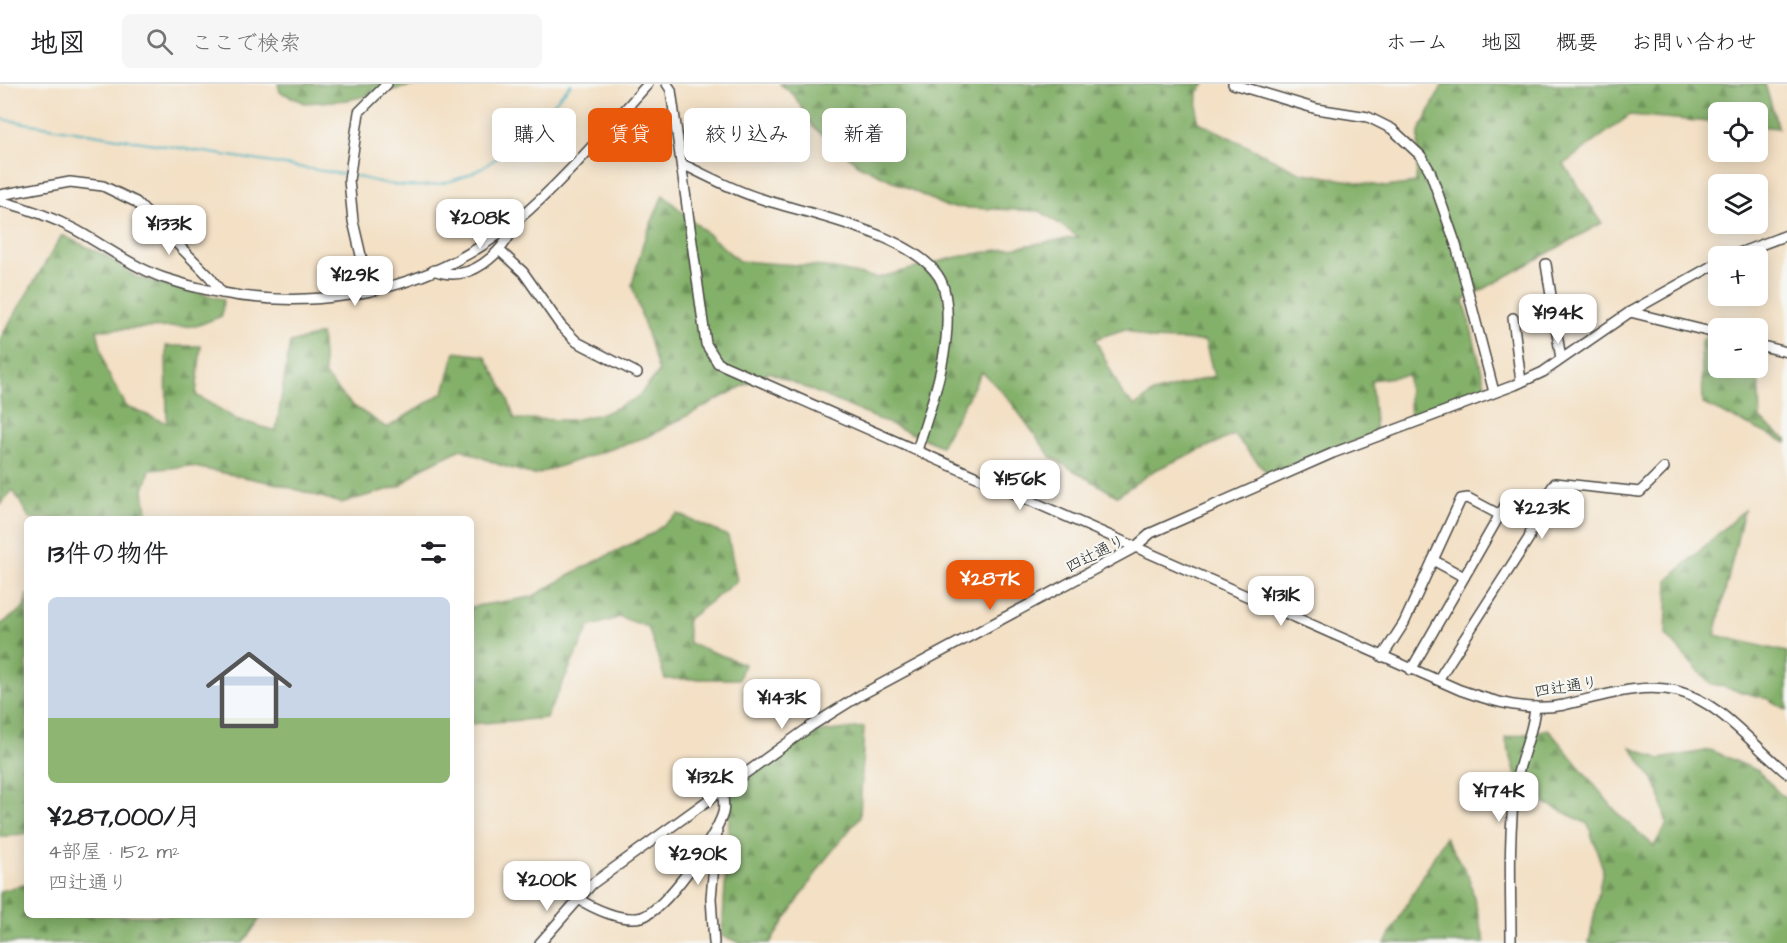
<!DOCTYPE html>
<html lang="ja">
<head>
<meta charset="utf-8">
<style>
	:root { --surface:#fff; --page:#f6f6f6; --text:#202124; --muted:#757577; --line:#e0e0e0; --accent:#ea580c }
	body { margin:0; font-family:"Architects Daughter","Klee One",sans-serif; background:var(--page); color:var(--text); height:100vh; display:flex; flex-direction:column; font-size:22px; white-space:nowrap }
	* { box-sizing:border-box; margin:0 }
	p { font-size:20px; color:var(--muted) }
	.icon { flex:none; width:33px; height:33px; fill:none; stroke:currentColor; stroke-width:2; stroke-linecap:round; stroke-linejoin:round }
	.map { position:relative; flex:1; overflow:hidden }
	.panel { position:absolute; left:24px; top:432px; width:450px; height:402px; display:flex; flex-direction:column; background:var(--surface); border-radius:9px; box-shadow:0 3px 15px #0003 }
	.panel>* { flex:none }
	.top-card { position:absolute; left:492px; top:24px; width:570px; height:54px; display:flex; gap:12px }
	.fabs { position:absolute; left:1708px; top:18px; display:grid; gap:12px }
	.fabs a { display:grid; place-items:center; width:60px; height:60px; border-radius:9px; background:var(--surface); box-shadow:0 3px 15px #0003; font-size:30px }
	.price { position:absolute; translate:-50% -51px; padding:0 14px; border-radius:12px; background:#fff; color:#222; font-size:20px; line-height:39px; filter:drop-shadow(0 2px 3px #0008) }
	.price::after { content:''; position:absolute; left:50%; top:36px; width:18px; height:14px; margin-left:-9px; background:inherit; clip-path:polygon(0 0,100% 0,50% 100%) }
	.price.active { background:var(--accent); color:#fff }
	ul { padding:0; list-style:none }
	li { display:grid; align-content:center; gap:12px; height:318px; padding:0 24px }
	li+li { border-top:2px solid var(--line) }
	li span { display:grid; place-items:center; height:186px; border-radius:9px; color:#555 }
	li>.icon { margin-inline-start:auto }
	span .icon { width:108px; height:108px; fill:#fffc; stroke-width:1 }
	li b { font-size:26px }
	h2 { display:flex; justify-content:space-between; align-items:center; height:72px; padding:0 24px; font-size:26px }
	.pill { padding:0 21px; border-radius:9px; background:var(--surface); box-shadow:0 3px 15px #0003; font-size:21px; line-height:54px }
	.pill.active { background:var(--accent); color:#fff }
	header { display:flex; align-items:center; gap:36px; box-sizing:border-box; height:84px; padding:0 30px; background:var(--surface); border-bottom:2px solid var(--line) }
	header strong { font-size:28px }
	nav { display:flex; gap:33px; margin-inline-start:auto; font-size:21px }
	.search { width:420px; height:54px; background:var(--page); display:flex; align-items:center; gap:15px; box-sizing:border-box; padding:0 21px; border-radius:9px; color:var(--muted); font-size:22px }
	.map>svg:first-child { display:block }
	.forest { fill:url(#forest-firs); stroke:#586e4a; stroke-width:1.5; fill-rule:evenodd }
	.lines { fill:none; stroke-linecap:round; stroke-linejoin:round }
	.stream { stroke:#40aebe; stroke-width:2 }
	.minor-casing { stroke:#494642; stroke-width:12 }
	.minor { stroke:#fff; stroke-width:9 }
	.labels { text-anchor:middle; stroke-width:4.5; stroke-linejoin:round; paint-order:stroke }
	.street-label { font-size:16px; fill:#2b2b2b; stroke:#f6f6f2 }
</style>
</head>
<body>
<header>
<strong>地図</strong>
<div class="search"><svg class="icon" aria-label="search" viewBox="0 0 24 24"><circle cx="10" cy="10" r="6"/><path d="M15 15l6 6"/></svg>ここで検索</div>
<nav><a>ホーム</a><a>地図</a><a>概要</a><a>お問い合わせ</a></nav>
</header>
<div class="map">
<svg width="1787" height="859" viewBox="0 0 1787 859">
	<defs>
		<pattern id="forest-firs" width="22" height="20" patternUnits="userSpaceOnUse" patternTransform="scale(1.5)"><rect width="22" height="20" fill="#84b16a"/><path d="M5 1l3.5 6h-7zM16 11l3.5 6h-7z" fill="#6c9057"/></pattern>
	</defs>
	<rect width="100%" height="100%" fill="#f6f6f2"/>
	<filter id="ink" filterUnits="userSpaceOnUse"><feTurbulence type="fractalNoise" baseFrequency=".0167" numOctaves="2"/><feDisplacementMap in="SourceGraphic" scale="12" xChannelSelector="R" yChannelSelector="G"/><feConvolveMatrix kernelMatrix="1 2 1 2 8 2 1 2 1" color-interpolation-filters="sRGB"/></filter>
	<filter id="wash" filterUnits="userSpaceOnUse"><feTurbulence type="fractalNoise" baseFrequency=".008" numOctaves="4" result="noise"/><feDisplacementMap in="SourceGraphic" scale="24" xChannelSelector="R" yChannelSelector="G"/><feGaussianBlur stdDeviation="1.35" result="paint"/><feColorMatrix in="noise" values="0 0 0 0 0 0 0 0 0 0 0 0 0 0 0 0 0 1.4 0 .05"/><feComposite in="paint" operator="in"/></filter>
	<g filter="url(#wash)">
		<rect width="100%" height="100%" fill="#f3e0c5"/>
		<g class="forest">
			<polygon points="278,0 420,0 348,16 305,19 280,8"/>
			<path d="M780,0H1205L1198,8L1197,37L1299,88L1385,103L1416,99L1419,48L1443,0H1765L1778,44L1758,42V28H1719V39L1630,31L1564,80L1602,139L1464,216L1486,304L1410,337L1408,291L1371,296L1376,349L1268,390L1234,351L1155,386L1117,412L1051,373L1008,314L982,288L941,362L769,288L649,352L534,391L500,381L461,365L420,385L401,402L341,419L278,400L189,382L150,386L144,406L148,435H30L13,406L0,420V255L62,151L108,173L136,193L223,215L222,232L196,242L97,246L106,286L127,323L167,339L166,262H201L196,311L236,335L276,347L290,259L321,250L325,292L352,321L387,344L444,308L455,268L485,272L505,307L515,335L573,336L605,329L637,314L659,288L632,201L643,159L663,111L739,177L825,183L877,194L957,173L1078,153L1040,127L947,123L859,81L813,43L794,11ZM1125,245L1150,255L1205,257L1214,292L1153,309L1135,322L1123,311L1095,255Z"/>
			<polygon points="1715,243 1719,249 1719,284 1758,282 1760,335 1779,351 1787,355 1787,359 1703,320 1701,257"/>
			<polygon points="1744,426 1715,551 1787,568 1787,626 1768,615 1709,599 1666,551 1668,496"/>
			<polygon points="678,430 728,452 737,497 687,536 689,559 744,580 739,595 665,595 648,543 620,533 589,543 546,634 471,640 471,523 532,513 580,485 651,450"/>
			<polygon points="27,510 27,749 0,753 0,541 24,524"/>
			<polygon points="864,643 860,733 824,777 770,859 741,859 722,852 731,702 802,650"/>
			<polygon points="1548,645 1620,732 1654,762 1667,740 1657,701 1631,663 1660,675 1710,666 1758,687 1781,711 1787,714 1787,859 1589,859 1603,785 1588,740 1545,719 1524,716 1505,654"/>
			<polygon points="1445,753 1469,793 1485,859 1385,859"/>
			<polygon points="27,800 27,831 262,832 243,859 0,859 0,807"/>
		</g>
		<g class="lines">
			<g class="stream">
				<polyline points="0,35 348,91"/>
				<path d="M354,92C367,95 381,99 395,101C477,112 522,54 571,0"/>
			</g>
		</g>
	</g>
	<g filter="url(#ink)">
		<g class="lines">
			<defs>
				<g id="minor">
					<path d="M667,0L671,6L706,260L718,279L1460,606C1494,618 1528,628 1564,621C1600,613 1640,598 1677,607C1721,618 1753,662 1787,689"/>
					<polyline points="1233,0 1317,25 1368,33 1392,45 1421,72 1430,87 1456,161 1494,308"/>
					<path d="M682,80C708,92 734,107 762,115C807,130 932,153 944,205C956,254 932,320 917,366"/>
					<polyline points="0,111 70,98 103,102 136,118 210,193 222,209"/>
					<path d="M0,117C27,124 52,133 76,146C105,162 133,183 164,194C284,234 416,219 516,137C561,100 608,44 648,0"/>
					<polyline points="499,166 523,188 561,242 577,258 637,289"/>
					<polyline points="1731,172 1787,151"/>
					<polyline points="1546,180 1561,275"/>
					<path d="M434,186C470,201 502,170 516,139"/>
					<polyline points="369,206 353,137 349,96 359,28 387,0"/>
					<polyline points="1630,228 1719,250"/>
					<polyline points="1513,234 1521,298"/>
					<polyline points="1758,261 1787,268"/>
					<polyline points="1433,476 1464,493"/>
					<polyline points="1382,573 1404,539 1461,415 1468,414 1500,431"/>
					<polyline points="1411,586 1506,420"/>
					<polyline points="1438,596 1529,454 1536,427 1555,399 1640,408 1664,384"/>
					<path d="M577,814C594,825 622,838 642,833C665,826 716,753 723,729C725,721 723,714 722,706"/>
					<polyline points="540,859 592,800 811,642 859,612 1134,464 1151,449 1333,369 1515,301 1543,288 1630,228 1719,178"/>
					<polyline points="714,859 711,814 717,747"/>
					<path d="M1511,859C1511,807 1508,754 1515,703C1519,676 1533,651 1535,623"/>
				</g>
			</defs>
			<use href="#minor" class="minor-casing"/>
			<use href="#minor" class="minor"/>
		</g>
	</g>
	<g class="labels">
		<g class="street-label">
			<text transform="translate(1095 469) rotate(-27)" y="6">四辻通り</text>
			<text transform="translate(1566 602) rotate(-9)" y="6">四辻通り</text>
		</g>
	</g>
</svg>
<div class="fabs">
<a><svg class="icon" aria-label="locate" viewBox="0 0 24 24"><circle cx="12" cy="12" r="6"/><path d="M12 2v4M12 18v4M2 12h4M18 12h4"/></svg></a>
<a><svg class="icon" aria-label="layers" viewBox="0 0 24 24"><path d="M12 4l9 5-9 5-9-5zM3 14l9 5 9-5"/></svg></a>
<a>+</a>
<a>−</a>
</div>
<b class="price" style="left:480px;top:166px">¥208K</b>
<b class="price" style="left:169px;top:172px">¥133K</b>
<b class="price" style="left:355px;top:223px">¥129K</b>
<b class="price" style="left:1558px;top:261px">¥194K</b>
<b class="price" style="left:1020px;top:427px">¥156K</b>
<b class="price" style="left:1542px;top:456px">¥223K</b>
<b class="price active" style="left:990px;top:527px">¥287K</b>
<b class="price" style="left:1281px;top:543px">¥131K</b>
<b class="price" style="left:782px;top:646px">¥143K</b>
<b class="price" style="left:710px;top:725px">¥132K</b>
<b class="price" style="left:1499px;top:739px">¥174K</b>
<b class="price" style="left:698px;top:802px">¥290K</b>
<b class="price" style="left:547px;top:828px">¥200K</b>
<div class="top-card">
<a class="pill">購入</a>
<a class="pill active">賃貸</a>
<a class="pill">絞り込み</a>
<a class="pill">新着</a>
</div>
<section class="panel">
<h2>13件の物件<svg class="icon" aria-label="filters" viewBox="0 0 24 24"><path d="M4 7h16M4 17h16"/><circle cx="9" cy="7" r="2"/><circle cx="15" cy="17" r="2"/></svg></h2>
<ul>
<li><span style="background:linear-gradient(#c9d6e8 65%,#8fb573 0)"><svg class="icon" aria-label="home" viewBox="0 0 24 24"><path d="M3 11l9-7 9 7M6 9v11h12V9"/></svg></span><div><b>¥287,000/月</b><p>4部屋 · 152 m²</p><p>四辻通り</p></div></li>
</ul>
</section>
</div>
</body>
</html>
